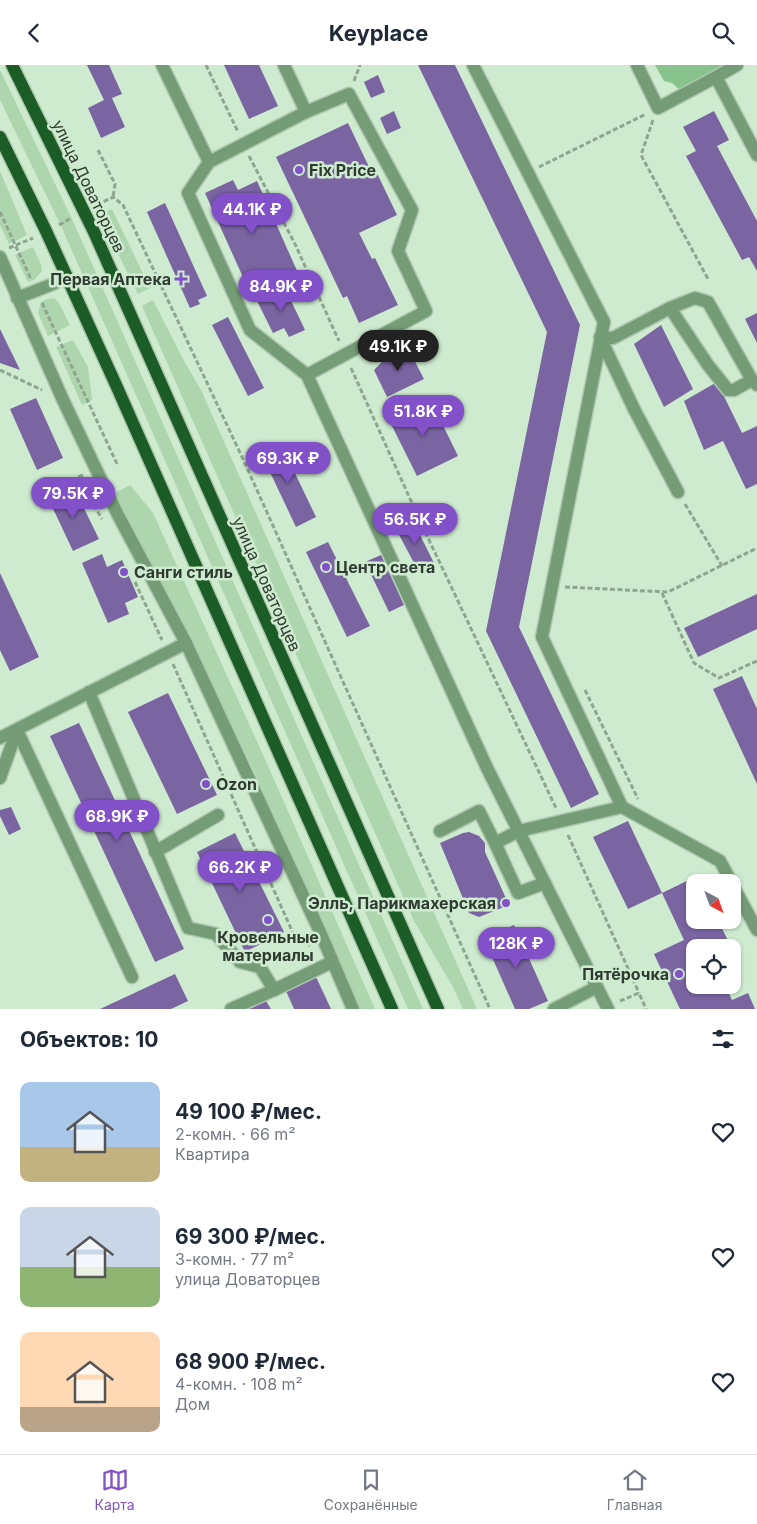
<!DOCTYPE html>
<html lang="ru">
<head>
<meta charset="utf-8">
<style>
	:root { --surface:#fff; --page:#f2f2f3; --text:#1f2937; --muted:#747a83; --line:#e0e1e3; --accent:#8250c9 }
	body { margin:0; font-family:Inter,sans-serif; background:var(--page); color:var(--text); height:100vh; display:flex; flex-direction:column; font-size:19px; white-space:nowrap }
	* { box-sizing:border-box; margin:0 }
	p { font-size:16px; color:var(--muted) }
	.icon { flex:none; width:28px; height:28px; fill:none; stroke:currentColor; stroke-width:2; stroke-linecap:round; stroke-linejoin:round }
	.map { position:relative; height:944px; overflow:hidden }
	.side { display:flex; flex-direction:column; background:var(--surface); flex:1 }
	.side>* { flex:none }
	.needle { width:32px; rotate:139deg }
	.buttons { position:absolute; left:686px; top:809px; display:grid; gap:10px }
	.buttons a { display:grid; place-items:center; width:55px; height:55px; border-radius:10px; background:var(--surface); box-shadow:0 1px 4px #0004; font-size:25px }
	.price { position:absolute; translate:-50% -42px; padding:0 11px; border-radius:18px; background:var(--accent); color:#fff; font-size:16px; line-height:32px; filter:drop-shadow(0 1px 2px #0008) }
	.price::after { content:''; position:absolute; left:50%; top:30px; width:15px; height:11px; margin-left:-8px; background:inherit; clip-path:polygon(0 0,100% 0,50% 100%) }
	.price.selected { background:#222; color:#fff }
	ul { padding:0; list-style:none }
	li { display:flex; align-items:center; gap:15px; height:125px; padding:0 20px }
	li span { display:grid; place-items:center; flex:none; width:140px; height:100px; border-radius:10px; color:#555 }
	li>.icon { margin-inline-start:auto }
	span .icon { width:60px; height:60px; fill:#fffc; stroke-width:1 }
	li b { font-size:21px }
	h2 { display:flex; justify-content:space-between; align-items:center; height:60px; padding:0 20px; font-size:21px }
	header { display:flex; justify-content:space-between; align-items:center; height:65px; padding:0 20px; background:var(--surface); font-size:22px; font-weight:700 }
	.tab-bar { display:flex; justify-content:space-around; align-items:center; height:70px; border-top:1px solid var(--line); background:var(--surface); font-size:14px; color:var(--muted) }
	.tab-bar a { display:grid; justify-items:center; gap:2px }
	.tab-bar .selected { color:var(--accent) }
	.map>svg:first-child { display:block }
	.green { fill:#add6af }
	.forest { fill:#88c28d }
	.building { fill:#7a64a2 }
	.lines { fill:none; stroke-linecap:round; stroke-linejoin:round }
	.minor-casing { stroke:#aec8af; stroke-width:15 }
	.major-casing { stroke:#aec8af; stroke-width:15 }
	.path { stroke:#8fa590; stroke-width:3; stroke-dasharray:5 2.5; stroke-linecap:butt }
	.minor { stroke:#749c76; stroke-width:12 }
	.major { stroke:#1c5c27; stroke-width:12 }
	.poi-dot { fill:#8250c9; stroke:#ceebcf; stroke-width:2 }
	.labels { text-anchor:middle; stroke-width:5; stroke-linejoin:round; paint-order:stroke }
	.poi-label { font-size:16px; font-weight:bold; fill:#2f3b30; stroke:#ceebcf; text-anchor:start }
	.street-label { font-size:16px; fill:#2f3b30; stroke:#ceebcf }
</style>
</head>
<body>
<header><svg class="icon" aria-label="back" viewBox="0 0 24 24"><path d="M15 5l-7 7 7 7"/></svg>Keyplace<svg class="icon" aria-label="search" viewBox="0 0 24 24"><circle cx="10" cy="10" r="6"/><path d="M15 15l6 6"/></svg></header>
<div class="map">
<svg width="757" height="944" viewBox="0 0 757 944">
	<rect width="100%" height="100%" fill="#ceebcf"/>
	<g class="green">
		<polygon points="0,5 73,156 423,944 408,944 61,161 0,35"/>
		<polygon points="0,106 27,170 9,179 0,160"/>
		<polygon points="112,144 150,223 138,229 99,150"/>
		<polygon points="33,182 41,199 42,206 34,215 28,217 15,190"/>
		<polygon points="54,233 59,238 70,260 48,271 38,248 41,237 47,234"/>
		<polygon points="153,235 184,296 201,325 477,944 463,944 453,922 414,856 142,241"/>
		<polygon points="73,275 88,302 92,335 82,340 56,282"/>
		<polygon points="130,420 153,448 265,694 375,944 359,944 249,695 115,428"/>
	</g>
	<polygon class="forest" points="655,0 728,0 680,25 672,18 664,16"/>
	<g class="building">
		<polygon points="87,0 109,0 122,29 112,33 125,62 101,73 88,43 104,35"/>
		<polygon points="224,0 259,0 278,41 249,54"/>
		<polygon points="418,0 455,0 580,260 519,562 599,729 571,743 486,566 547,267"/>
		<polygon points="378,10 385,27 371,33 364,17"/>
		<polygon points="394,46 401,63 387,69 380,53"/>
		<polygon points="714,46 729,75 717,81 757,156 757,206 749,192 742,195 686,91 696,86 683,62"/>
		<polygon points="348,58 370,104 374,102 397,150 359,168 372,194 375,193 398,240 359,258 347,231 343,233 276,92"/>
		<polygon points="233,115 238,125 257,116 298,208 251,230 205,128"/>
		<polygon points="165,138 207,231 198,235 200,239 190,243 147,147"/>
		<polygon points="284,221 305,265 289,272 284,263 273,268 256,234"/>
		<polygon points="757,248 757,278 745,254"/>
		<polygon points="228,252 264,323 248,331 212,260"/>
		<polygon points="661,260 693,324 664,342 634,279"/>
		<polygon points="0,264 20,305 0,298"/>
		<polygon points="407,281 424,314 387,332 374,305 390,289"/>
		<polygon points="717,317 742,368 757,361 757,419 746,424 723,376 704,385 684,336"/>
		<polygon points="429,332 458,391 417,411 388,353"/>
		<polygon points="36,333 63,393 37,405 10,344"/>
		<polygon points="280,377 316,452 296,462 260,386"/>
		<polygon points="73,421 99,474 73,486 48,433"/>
		<polygon points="414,458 435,500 414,498 397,466"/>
		<polygon points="328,477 370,561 347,572 306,487"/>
		<polygon points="102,489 107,502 122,495 138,532 125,538 129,549 108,558 82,498"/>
		<polygon points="381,490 404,540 389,547 365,497"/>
		<polygon points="0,508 39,592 10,606 0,585"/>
		<polygon points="757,529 757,564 698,592 684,563"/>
		<polygon points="742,611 757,644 757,719 713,624"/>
		<polygon points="168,628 217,730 177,749 128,647"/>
		<polygon points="79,658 184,884 155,897 50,671"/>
		<polygon points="11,742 21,764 9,770 0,751 0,745"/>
		<polygon points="628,756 662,828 628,844 593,772"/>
		<polygon points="469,767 479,771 485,778 485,787 509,840 479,852 469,848 440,778 463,768"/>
		<polygon points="235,768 284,867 245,887 197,787"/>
		<polygon points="697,811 700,818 695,818 695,855 718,855 731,882 695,882 695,920 725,920 732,935 748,928 755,944 680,944 654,889 684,875 662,828"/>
		<polygon points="514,860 548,936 529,944 515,944 484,874"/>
		<polygon points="175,909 188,936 171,944 100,944"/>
		<polygon points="316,912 331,944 294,944 286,926"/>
		<polygon points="266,936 271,944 248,944"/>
	</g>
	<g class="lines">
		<defs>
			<g id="minor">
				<polyline points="162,0 209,97 188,128 250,265 307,310 487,703 608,944"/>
				<polyline points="473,0 604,257 542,572 622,742"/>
				<polyline points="637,0 658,43 716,12 757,90"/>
				<polyline points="716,12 737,0"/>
				<polyline points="306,47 349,29 412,145 398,186 426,246 307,310"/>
				<polyline points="209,97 306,47 284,0"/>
				<polyline points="0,192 63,335 117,448 186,578 321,869 353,944"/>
				<polyline points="17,233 53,219 67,211"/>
				<polyline points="670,243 695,233 708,237 752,315 757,320"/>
				<polyline points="678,427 634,344 600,272 613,273 670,243 708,300 728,325 734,325 752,315"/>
				<polyline points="89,627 188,863 216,869 240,897 260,902 274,925"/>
				<polyline points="0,673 186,578"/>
				<polyline points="0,713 17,665 132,912"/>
				<polyline points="440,766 479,746 495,778 519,766 622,742 720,796 732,818"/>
				<polyline points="495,778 518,828 545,818"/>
				<polyline points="155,787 218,750"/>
				<polyline points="732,819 757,865"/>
				<polyline points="231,944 274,925 332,897"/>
				<polyline points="554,944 597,922"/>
			</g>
			<g id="major">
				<polyline points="12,0 94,167 438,944"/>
				<polyline points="0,72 46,166 116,320 392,944"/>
			</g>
		</defs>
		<use href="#minor" class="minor-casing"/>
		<use href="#major" class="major-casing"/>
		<g class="path">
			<polyline points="206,0 238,67"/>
			<polyline points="354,16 360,0"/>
			<polyline points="653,55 641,90 708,214"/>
			<polyline points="98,85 115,119 113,132"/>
			<polyline points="249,91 295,179 339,276"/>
			<polyline points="539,102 646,49"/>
			<polyline points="97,140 113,132 123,140 243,394 490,944"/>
			<polyline points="0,147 31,214"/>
			<polyline points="59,160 71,153"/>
			<polyline points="9,183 33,173"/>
			<polyline points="42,238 118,401"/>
			<polyline points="351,303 421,458 556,743"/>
			<polyline points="0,305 42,325"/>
			<polyline points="83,410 78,412 102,454"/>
			<polyline points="685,439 722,501"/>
			<polyline points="135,517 162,575"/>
			<polyline points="565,522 668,527 757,483"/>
			<polyline points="662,528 694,598 719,613 757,596"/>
			<polyline points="173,599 293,868 310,881"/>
			<polyline points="585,625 638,734"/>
			<polyline points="568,770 639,928"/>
			<polyline points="620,936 639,928 646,944"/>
		</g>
		<use href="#minor" class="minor"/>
		<use href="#major" class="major"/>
	</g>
	<g class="poi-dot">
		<circle cx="299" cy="105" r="5"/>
		<path d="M178.5 206.5h5v5h5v5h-5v5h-5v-5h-5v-5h5z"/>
		<circle cx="326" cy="502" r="5"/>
		<circle cx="124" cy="507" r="5"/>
		<circle cx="206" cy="719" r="5"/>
		<circle cx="506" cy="838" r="5"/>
		<circle cx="268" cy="855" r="5"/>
		<circle cx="679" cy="909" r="5"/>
	</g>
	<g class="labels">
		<g class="poi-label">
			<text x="309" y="111">Fix Price</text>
			<text x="171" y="220" text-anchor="end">Первая Аптека</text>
			<text x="336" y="508">Центр света</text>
			<text x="134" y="513">Санги стиль</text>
			<text x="216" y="725">Ozon</text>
			<text x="496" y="844" text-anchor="end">Элль, Парикмахерская</text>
			<text x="268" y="878" text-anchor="middle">Кровельные<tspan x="268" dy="18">материалы</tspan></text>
			<text x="669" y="915" text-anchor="end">Пятёрочка</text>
		</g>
		<g class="street-label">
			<text transform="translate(89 121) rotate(64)" y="6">улица Доваторцев</text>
			<text transform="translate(267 519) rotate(66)" y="6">улица Доваторцев</text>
		</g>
	</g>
</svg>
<div class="buttons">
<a><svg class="needle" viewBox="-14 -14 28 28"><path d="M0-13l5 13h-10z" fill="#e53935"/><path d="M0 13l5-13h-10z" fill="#747a83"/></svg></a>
<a><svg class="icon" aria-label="locate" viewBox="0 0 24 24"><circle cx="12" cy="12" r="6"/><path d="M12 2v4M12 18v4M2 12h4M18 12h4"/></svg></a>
</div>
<b class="price" style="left:252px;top:170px">44.1K ₽</b>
<b class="price" style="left:281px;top:247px">84.9K ₽</b>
<b class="price selected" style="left:398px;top:307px">49.1K ₽</b>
<b class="price" style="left:423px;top:372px">51.8K ₽</b>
<b class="price" style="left:288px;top:419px">69.3K ₽</b>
<b class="price" style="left:73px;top:454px">79.5K ₽</b>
<b class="price" style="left:415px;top:480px">56.5K ₽</b>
<b class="price" style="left:117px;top:777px">68.9K ₽</b>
<b class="price" style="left:240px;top:828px">66.2K ₽</b>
<b class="price" style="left:516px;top:904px">128K ₽</b>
</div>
<section class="side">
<h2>Объектов: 10<svg class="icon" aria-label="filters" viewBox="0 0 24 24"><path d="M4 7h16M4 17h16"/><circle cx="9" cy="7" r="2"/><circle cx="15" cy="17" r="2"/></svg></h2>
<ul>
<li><span style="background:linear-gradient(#a9c7e8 65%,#c2b280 0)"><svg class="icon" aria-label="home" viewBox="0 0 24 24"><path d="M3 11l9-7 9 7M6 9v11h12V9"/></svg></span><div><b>49 100 ₽/мес.</b><p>2-комн. · 66 m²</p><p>Квартира</p></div><svg class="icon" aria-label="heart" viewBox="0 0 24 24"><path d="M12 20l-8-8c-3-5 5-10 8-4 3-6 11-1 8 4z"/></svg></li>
<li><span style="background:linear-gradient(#c9d6e8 60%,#8fb573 0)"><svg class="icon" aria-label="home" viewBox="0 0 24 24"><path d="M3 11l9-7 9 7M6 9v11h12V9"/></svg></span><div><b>69 300 ₽/мес.</b><p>3-комн. · 77 m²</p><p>улица Доваторцев</p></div><svg class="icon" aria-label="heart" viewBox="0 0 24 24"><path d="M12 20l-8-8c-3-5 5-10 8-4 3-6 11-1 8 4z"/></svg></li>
<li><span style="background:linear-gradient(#ffd9b3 75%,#b9a48a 0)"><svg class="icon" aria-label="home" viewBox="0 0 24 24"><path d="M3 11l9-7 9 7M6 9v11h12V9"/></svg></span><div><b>68 900 ₽/мес.</b><p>4-комн. · 108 m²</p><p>Дом</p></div><svg class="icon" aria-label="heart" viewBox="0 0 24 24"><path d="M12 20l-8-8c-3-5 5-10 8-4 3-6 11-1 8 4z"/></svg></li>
</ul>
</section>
<nav class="tab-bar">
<a class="selected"><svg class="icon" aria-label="map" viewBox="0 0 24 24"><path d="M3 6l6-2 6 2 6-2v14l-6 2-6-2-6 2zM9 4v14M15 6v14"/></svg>Карта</a>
<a><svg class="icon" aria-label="saved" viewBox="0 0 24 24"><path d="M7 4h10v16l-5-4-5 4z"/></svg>Сохранённые</a>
<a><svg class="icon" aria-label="home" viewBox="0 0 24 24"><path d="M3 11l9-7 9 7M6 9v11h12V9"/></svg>Главная</a>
</nav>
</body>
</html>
